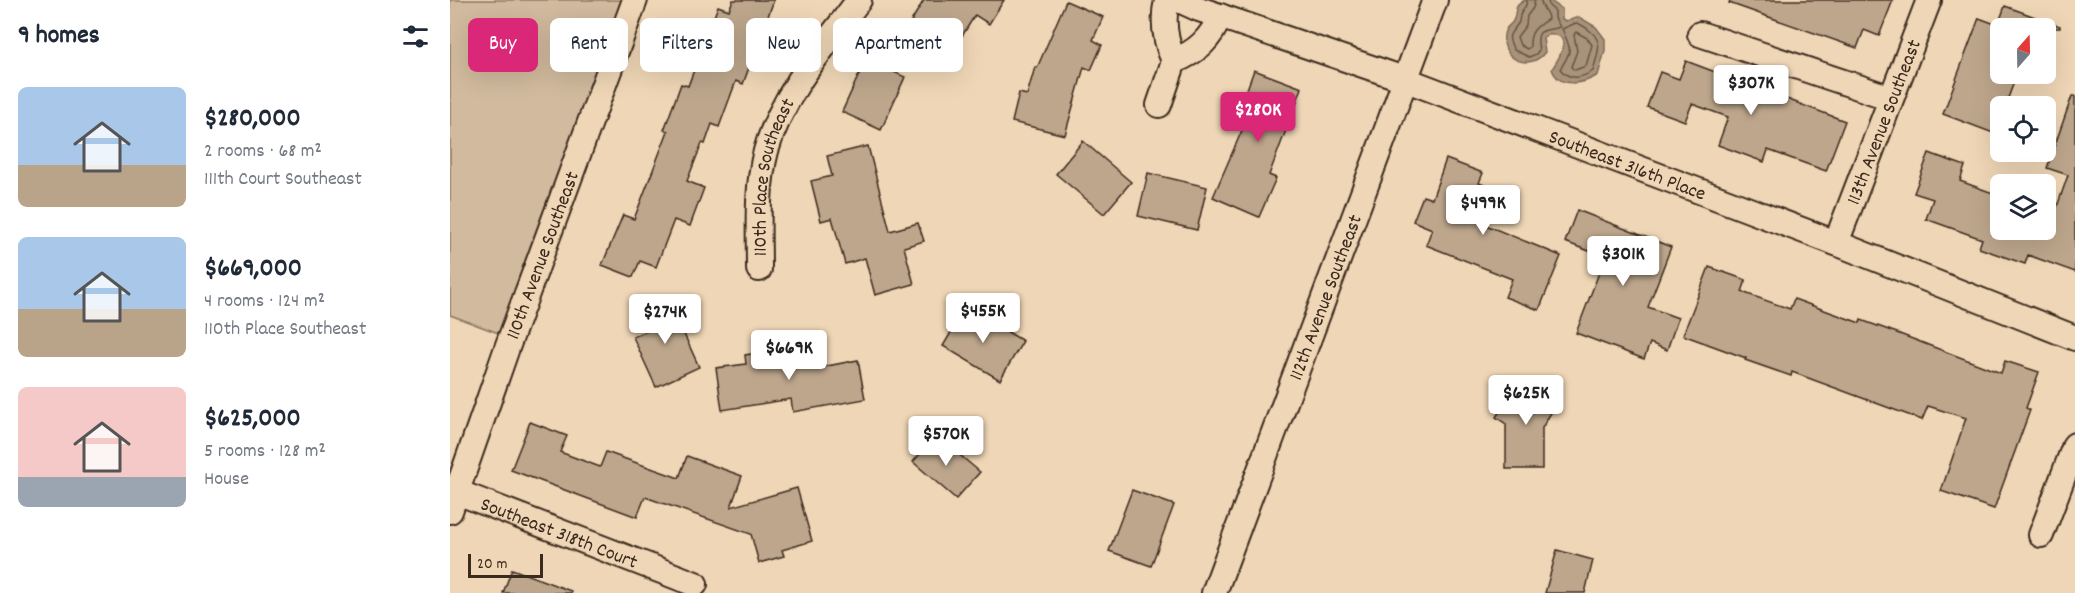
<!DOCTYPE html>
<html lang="en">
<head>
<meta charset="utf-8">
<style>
	:root { --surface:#fff; --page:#f6f6f7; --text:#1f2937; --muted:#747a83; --accent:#db2777 }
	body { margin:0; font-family:Dekko,sans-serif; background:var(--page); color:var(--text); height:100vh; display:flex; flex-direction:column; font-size:22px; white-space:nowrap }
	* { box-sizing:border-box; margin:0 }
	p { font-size:20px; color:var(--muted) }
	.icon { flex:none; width:33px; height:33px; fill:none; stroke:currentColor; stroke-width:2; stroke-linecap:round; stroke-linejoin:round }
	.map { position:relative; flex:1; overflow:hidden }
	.side { display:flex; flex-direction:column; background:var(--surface); width:450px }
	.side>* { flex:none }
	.banner { position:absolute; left:18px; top:18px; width:570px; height:54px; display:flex; gap:12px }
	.needle { width:39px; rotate:20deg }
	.tools { position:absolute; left:1540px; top:18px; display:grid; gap:12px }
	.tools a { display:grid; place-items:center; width:66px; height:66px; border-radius:9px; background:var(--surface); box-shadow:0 6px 24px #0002; font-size:30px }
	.scale { position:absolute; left:18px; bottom:15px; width:75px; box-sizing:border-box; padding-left:6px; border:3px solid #3b2a1e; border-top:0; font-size:16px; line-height:21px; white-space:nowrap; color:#3b2a1e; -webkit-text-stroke:4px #efd6b6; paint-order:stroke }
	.price { position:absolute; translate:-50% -51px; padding:0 14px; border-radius:6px; background:#fff; color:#222; font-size:20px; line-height:39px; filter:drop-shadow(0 2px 3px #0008) }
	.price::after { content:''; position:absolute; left:50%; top:36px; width:18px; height:14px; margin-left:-9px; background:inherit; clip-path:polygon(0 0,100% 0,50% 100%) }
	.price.selected { background:var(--accent); color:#fff }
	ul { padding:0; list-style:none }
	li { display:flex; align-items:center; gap:18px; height:150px; padding:0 18px }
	li span { display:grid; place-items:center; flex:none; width:168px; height:120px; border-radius:9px; color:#555 }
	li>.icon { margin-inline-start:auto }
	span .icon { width:72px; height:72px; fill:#fffc; stroke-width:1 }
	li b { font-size:26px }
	h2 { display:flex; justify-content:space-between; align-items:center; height:72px; padding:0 18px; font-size:26px }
	.tag { padding:0 21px; border-radius:9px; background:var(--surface); box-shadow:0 6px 24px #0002; font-size:21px; line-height:54px }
	.tag.selected { background:var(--accent); color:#fff }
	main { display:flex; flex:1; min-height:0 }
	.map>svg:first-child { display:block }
	.green { fill:#d1ba9d; stroke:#86725e; stroke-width:1.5 }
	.water { fill:#a8927a; stroke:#7c6855; stroke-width:1.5 }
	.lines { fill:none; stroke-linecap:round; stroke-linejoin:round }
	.shore { stroke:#675443; stroke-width:1.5 }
	.building { fill:#bda68c; stroke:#3b2a1e; stroke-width:1.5 }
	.minor-casing { stroke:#3b2a1e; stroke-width:28 }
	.minor { stroke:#efd6b6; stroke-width:24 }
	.labels { text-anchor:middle; stroke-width:6; stroke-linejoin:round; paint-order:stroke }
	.street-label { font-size:20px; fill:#3b2a1e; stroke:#efd6b6 }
</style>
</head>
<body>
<main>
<section class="side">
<h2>9 homes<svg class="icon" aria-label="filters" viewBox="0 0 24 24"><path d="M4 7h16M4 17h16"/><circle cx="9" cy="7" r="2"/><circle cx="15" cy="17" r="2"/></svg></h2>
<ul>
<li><span style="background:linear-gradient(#a9c7e8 65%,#b9a48a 0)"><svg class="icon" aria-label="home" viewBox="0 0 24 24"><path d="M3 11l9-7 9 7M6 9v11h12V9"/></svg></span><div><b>$280,000</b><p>2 rooms · 68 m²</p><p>111th Court Southeast</p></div></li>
<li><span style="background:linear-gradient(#a9c7e8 60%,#b9a48a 0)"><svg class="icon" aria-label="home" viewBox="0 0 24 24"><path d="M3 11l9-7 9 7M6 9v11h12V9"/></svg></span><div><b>$669,000</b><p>4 rooms · 124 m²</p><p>110th Place Southeast</p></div></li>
<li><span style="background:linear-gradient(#f6c9c9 75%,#9aa5b1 0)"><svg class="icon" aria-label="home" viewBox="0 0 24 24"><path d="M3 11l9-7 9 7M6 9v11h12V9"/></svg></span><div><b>$625,000</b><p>5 rooms · 128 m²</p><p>House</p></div></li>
</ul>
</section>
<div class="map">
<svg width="1625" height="593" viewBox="0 0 1625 593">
	<rect width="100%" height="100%" fill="#efd6b6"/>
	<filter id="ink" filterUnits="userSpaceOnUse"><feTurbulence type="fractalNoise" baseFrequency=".0167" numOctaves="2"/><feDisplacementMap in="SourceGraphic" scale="12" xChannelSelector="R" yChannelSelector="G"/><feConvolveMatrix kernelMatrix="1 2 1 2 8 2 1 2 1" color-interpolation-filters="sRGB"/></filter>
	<g filter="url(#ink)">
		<polygon class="green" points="0,0 174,0 51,334 0,315"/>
		<path class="water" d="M1075,0H1099L1112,9V19L1116,21L1129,17L1146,27L1155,39V51L1148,75C1134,84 1109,89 1102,69C1110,57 1125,32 1097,35L1093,38L1095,52C1080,72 1051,60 1054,35C1055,25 1062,26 1064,19C1067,9 1063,7 1075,0Z"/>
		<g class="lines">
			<g class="shore">
				<path d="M1077,0L1076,5L1070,15L1069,22C1061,35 1055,33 1064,50L1079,57L1086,54L1089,50C1084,26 1095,32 1110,27L1105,18V11L1099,6L1098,0"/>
				<path d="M1085,0L1083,8L1077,16L1076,25L1067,37L1070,45L1077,49L1080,47C1079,31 1086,27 1098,19C1098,12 1091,8 1091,0"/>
				<path d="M1126,23C1131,24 1135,27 1139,30C1155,42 1147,54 1143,71C1131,79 1119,80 1110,69C1123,50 1121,49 1112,29Z"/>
				<polygon points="1126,32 1137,38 1142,45 1136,66 1125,70 1121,67 1127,51 1124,35"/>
			</g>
		</g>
		<g class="building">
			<polygon points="283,0 324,0 293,84 286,81 269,127 262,124 255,144 252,143 237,181 254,188 240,226 224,220 206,267 190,261 183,277 152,265 173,215 184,219 218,131 214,130 231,84 238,86 268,6 279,10"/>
			<polygon points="474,0 554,0 539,24 525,15 491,70 462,52 471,36 457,28"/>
			<polygon points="1280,0 1443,0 1429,36 1414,30 1407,48 1279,3"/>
			<polygon points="616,1 653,17 643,40 652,45 641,70 634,67 615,135 562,122 569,93 577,95 585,67 587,68"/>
			<polygon points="1555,6 1610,26 1610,28 1551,28 1551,74 1567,74 1555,106 1551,106 1551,136 1493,114 1529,18 1548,25"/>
			<polygon points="416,59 455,77 431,130 392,112"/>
			<polygon points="1236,61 1395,121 1376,171 1318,150 1314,162 1268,145 1278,117 1242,104 1235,121 1197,107 1210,72 1229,79"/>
			<polygon points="804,70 852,88 819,175 826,178 809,217 763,197 793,128 784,125"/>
			<polygon points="1622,96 1625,96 1625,272 1578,255 1575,264 1529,248 1532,239 1476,219 1483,199 1464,193 1479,153 1515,166 1510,181 1551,196 1551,230 1599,230 1618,175 1597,168"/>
			<polygon points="633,141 681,182 654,214 606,174"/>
			<polygon points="418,146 440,231 468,223 474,241 454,247 464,284 425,295 415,258 395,264 382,218 371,221 361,181 382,176 377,156"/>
			<polygon points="996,159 1033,173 1029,183 1039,187 1026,221 1111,256 1089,310 1055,297 1062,279 976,245 982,229 963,221 973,196 982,199"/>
			<polygon points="698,173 757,187 747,230 688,216"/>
			<polygon points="1127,210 1221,247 1198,307 1228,318 1217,350 1200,343 1194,359 1126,333 1155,257 1115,242"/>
			<polygon points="1259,267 1296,280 1292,292 1340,309 1344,299 1410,323 1411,320 1447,333 1551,373 1555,361 1589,372 1576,408 1580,410 1544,509 1491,491 1516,418 1478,406 1472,420 1342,372 1341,376 1295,360 1296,358 1233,335"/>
			<polygon points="219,301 249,367 206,387 183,337 197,331 190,314"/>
			<polygon points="516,307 573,341 550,380 493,346"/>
			<polygon points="368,347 372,367 408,360 415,399 343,412 341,399 272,410 266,368 296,364 295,355 323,351 324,355"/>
			<polygon points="1078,379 1109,399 1092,428 1092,469 1056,469 1056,424 1046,417 1059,397 1065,401"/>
			<polygon points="80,422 117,436 110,452 150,467 156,452 229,478 237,456 292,476 281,507 347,488 362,541 332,550 334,556 309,563 301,534 195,497 187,517 61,470"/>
			<polygon points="486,435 530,472 506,499 463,462"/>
			<polygon points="682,490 724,505 701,566 659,551"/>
			<polygon points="1107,550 1143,560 1135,593 1095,593"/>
			<polygon points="62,569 121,591 121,593 53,593"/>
		</g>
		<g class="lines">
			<defs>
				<g id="minor">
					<path d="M717,0C712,21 715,41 724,61C747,52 761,39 770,16"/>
					<path id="s1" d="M729,0L749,9L954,79L1386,243L1625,338"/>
					<polyline points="1250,34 1441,98"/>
					<polyline points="709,105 724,61"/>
					<path id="s2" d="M1386,243L1479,0"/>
					<path id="s3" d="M309,269C309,230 306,189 316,151C332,94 374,47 409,0"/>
					<path id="s4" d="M7,492L245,584"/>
					<path id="s5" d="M0,511L58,345L185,0"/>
					<polyline points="1591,535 1625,445"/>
					<path id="s6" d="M764,593L985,0"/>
				</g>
			</defs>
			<use href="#minor" class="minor-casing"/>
			<use href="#minor" class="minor"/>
		</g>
	</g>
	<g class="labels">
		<g class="street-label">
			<text dy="7" stroke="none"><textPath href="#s2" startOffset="130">113th Avenue Southeast</textPath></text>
			<text dy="7" stroke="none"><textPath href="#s1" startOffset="478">Southeast 316th Place</textPath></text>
			<text dy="7" stroke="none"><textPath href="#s3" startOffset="94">110th Place Southeast</textPath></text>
			<text dy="7" stroke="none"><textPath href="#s5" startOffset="272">110th Avenue Southeast</textPath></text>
			<text dy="7" stroke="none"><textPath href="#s6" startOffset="316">112th Avenue Southeast</textPath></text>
			<text dy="7" stroke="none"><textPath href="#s4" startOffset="110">Southeast 318th Court</textPath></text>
		</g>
	</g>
</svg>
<div class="tools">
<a><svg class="needle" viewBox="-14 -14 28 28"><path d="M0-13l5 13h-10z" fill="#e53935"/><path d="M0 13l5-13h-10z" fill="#747a83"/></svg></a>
<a><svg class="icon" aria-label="locate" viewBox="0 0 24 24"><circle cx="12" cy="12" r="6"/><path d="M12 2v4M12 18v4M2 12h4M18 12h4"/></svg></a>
<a><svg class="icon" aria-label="layers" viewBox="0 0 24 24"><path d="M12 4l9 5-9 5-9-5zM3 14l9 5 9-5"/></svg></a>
</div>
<div class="scale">20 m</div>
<b class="price" style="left:1301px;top:116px">$307K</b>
<b class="price selected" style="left:808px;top:143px">$280K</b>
<b class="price" style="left:1033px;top:236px">$499K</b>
<b class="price" style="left:1173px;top:287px">$301K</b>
<b class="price" style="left:533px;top:344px">$455K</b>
<b class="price" style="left:215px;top:345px">$274K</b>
<b class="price" style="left:339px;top:381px">$669K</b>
<b class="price" style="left:1076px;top:426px">$625K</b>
<b class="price" style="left:496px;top:467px">$570K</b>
<div class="banner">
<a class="tag selected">Buy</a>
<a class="tag">Rent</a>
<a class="tag">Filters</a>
<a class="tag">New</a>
<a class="tag">Apartment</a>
</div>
</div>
</main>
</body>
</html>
